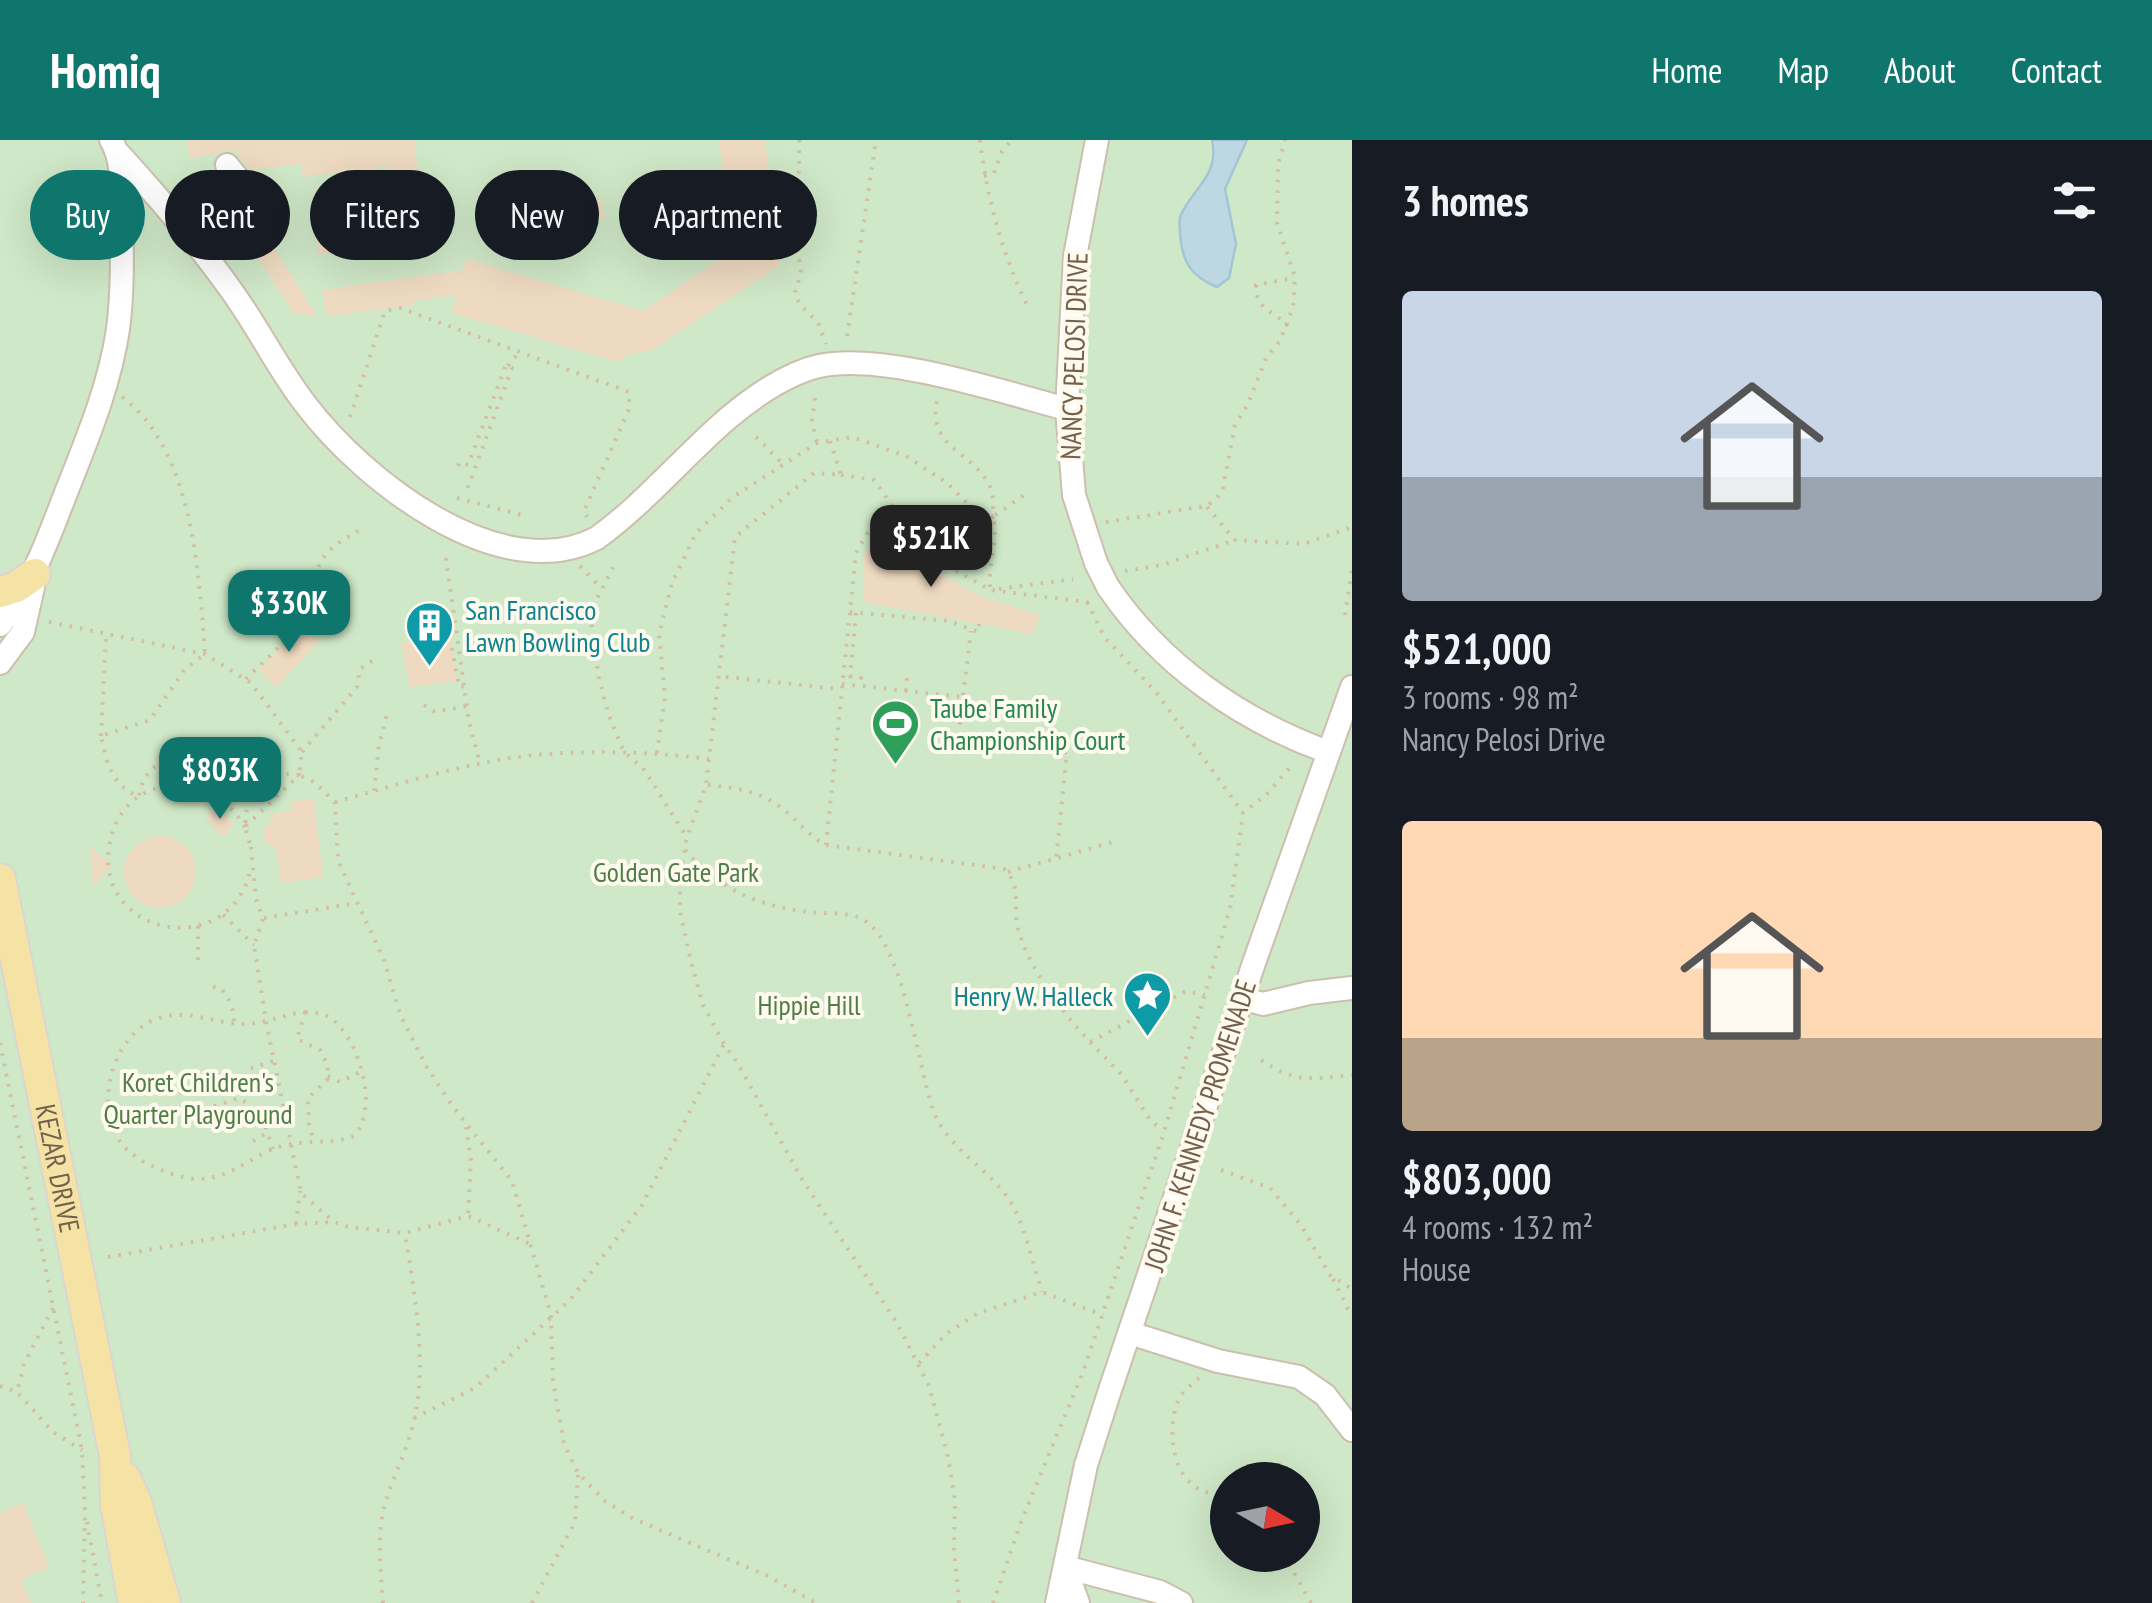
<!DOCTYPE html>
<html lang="en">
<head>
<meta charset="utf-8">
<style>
	:root { --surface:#171b24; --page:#242831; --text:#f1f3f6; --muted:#9ea1a6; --accent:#0f766e }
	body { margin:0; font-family:"PT Sans Narrow",sans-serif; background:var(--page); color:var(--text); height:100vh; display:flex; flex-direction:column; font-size:38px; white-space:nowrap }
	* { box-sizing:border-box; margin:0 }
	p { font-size:32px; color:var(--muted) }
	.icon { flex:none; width:55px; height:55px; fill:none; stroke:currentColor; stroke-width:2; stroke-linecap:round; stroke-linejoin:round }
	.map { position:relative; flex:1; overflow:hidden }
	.sheet { display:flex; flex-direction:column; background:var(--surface); width:800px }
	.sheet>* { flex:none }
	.top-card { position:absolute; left:30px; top:30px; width:950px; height:90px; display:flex; gap:20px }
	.needle { width:65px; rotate:99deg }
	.controls { position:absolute; left:1210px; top:1322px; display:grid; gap:20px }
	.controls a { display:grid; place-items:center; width:110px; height:110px; border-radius:50%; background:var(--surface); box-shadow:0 10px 40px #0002; font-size:50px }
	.price { position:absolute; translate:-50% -85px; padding:0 22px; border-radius:20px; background:var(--accent); color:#fff; font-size:32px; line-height:65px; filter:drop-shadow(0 2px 5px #0008) }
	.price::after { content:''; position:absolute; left:50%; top:60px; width:30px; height:22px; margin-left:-15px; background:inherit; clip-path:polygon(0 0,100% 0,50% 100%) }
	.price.selected { background:#222; color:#fff }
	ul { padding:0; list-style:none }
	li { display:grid; align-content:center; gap:20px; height:530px; padding:0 50px }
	li span { display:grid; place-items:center; height:310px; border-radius:10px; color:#555 }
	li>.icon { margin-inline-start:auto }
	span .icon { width:180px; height:180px; fill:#fffc; stroke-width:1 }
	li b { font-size:42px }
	h2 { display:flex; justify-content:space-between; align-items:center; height:120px; padding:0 50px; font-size:42px }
	.tag { padding:0 35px; border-radius:45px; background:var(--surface); box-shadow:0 10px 40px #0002; font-size:35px; line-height:90px }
	.tag.selected { background:var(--accent); color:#fff }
	header { display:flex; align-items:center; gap:60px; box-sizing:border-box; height:140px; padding:0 50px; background:var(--accent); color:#fff }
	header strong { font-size:48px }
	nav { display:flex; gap:55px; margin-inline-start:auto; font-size:35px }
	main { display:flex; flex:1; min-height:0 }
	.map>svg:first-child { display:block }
	.green { fill:#cfe8c7; fill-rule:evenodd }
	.water { fill:#bdd8e3; stroke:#a4c6d4; stroke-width:2.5 }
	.building { fill:#eedac1 }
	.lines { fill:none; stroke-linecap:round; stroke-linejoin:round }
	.minor-casing { stroke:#ccbfae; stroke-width:26 }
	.major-casing { stroke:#dbd6d1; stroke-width:34 }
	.path { stroke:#d3bda4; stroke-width:4; stroke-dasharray:2.5 8; stroke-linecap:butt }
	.minor { stroke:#fff; stroke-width:22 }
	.major { stroke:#f4e3a5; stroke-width:30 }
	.minor-bridge-casing { stroke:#ccbfae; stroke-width:26; stroke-linecap:butt }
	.minor-bridge { stroke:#fff; stroke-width:22 }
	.labels { text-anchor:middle; stroke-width:8; stroke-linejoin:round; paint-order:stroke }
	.street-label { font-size:28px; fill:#73604d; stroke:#fefaee }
	.culture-label { font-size:28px; fill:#0d838f; stroke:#fefaee; text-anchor:start }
	.leisure-label { font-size:28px; fill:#27864d; stroke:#fefaee; text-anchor:start }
	.park-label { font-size:28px; fill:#517d49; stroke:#fefaee }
</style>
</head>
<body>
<header>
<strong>Homiq</strong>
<nav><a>Home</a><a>Map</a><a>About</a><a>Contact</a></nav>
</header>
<main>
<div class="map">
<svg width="1352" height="1463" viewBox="0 0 1352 1463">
	<rect width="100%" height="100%" fill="#fbf6e7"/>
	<path class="green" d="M0,0H1352V1463H0ZM1228,1340H1302V1415H1228Z"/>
	<path class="water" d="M1212,0H1247L1225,49L1236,104L1229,138L1217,147C1190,136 1182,121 1180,93C1180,89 1179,81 1180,77C1191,49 1220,37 1212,0Z"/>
	<g class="building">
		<polygon points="187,0 414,0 428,101 318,114 312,68 392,58 388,27 302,37 301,24 250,30 238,15 241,12 226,10 216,15 189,18"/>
		<polygon points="719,0 765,0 780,125 652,210 630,214 618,222 452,173 457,155 413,161 414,165 326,176 322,150 463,130 467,119 643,171 733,110"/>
		<polygon points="215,35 267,96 317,176 294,173 251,108 202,46"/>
		<polygon points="603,60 605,79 545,85 543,66"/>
		<polygon points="881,385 910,417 982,457 1040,475 1033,494 864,462 863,417"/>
		<polygon points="302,484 320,501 276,547 259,530"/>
		<polygon points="450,495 457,541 410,547 401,502"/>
		<polygon points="314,658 323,737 281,743 276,709 264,700 263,692 271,681 270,674 291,671 290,662"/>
		<polygon points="213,669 220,669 233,684 227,695 220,695 208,680 208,673"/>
		<circle cx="160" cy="732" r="36"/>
		<polygon points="90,706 112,725 93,747"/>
		<polygon points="23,1363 49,1428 21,1439 31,1463 0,1463 0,1373"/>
	</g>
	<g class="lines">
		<defs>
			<g id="minor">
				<path d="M120,15C159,58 197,102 231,150C258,187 278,229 306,265C362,339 500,449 597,398C644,364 683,317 727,279C753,257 785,234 819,226C883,212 1002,252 1067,269"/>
				<polyline points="227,25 257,62"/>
				<polyline points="1096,423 1074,355 1067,269 1075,116 1097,0"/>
				<path d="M1108,447C1161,525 1240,580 1328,612"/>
				<path d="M0,485C30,448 45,407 62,363C84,306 109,250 118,189C123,151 122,113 121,74C121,49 124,22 111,0"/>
				<polyline points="0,523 23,492 33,447"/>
				<polyline points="1241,858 1263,864 1309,853 1352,848"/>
				<polyline points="1130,1193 1218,1221 1299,1237 1325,1255 1352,1290"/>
				<polyline points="1065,1427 1160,1452 1181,1463"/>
				<polyline points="1065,1427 1078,1463"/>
				<polyline points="1057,1463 1086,1325 1110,1250 1255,820 1352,547"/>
			</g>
			<g id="major">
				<polyline points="0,452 16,447 35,434"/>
				<path id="s1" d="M0,739L115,1316L116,1365L134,1463"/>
				<polyline points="125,1338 136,1362 165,1463"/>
			</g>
		</defs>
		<use href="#minor" class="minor-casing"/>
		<use href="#major" class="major-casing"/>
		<g class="path">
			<polyline points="799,0 799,32 790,36 789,43 801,132 795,153 800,165 818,182 826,204"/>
			<path d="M980,0C987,59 1002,114 1028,167"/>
			<polyline points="984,36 994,33 1002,11 1012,0"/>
			<path d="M1288,186C1274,170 1255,170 1256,145L1294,138"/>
			<polyline points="847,196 876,0"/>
			<polyline points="508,226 519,212"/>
			<path d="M122,257C193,310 199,433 205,514L185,529L150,580L101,596C107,625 111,644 139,657C149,584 252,635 299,635L245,687"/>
			<polyline points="815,258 812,281 817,303"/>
			<polyline points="350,277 385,171 400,168 629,252 629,269 584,371 587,377"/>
			<polyline points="756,297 781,322"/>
			<polyline points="830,301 841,335 814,333 735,397 706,645 687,697 680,736 680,771 691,822 703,865 724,904 738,924 803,1041 897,1183 929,1246 947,1312 955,1360 954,1409 959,1463"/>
			<polyline points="458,326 460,322 468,325 506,225 512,228 467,350"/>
			<polyline points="841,335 874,340 927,414 990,450 1093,463"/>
			<polyline points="457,358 522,375 525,370"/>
			<polyline points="1207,367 1235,400 1304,404 1352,387"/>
			<polyline points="1106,382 1207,366 1222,353 1235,285 1248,264 1266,218 1280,201 1293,167 1295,137 1277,83 1278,24 1285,0"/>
			<polyline points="446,418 469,581 480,624"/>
			<polyline points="580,426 601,448"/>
			<polyline points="613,427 590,473 599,539 609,576 624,612 643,628 686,696"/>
			<polyline points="1125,431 1162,425 1235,400"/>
			<path d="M990,447C988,422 999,402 993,377L1024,355"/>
			<polyline points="999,449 1073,439"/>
			<polyline points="1087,462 1105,498 1156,552 1243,673"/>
			<polyline points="850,472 949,481 978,492 979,484"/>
			<polyline points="856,473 850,536 861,538 861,533"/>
			<polyline points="1345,475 1352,429"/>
			<polyline points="49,482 205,514 251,543 302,612 299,635 314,642 335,662 338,721 384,820 400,874 426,926 453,967 512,1041 551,1175 553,1241 564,1304 578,1333 605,1361 634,1379 768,1436 816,1463"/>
			<polyline points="452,508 459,547 465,546"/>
			<polyline points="726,537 840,549"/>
			<path d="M246,539C262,522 288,502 299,481C324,431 304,419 362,389"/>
			<polyline points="842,544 963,557 958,601 1067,612 1056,719"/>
			<polyline points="906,551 907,538"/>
			<polyline points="963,555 971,491"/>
			<polyline points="424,565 435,572 467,566"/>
			<polyline points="101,596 106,496"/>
			<polyline points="302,612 357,547 360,529 378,517"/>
			<path d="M657,613L665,557L659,494L672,443L696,393L733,357L817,303L852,297L906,316L947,343L973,369L993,377C993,367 994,354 989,344C970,310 925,307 938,257"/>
			<polyline points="251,628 245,687 251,708"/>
			<path d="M708,645C739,648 765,652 789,674C802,686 811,697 826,705L1004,729C1023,747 1012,767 1018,789C1030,830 1061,871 1090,902L1186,851L1205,855"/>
			<polyline points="374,651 379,605 388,570"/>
			<path d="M335,662C382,649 430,634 477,624C552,608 634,610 709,619"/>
			<path d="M245,687C210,626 119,632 109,708C97,799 233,821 251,727"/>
			<polyline points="826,705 856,413 879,373 895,390 927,414"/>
			<polyline points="251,707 256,759 263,779 254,805 266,881 301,1053 334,1082 349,1087 405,1093 468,1076 532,1105"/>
			<path d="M685,710C720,751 765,769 819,773C833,774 852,772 864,780C905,806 917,927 934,972C947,1007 987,1028 1008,1058C1024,1081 1033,1125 1042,1152"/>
			<polyline points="1008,732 1117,701"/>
			<polyline points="223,775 254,805"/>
			<polyline points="264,778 357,763"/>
			<polyline points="198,786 198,824"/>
			<path d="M213,847L221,848C229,858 234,868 234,881"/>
			<path d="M305,872C314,872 322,873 329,877C359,897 380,968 354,996C330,1005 303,999 279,1007C246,1018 226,1044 188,1038C166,1034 135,1021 121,1003C93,965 113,895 156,879C188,867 215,885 246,884C267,883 285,874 305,872Z"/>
			<polyline points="305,872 297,899 320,910 328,926 327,940 308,958 309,984 314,1002"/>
			<polyline points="1090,902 1122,935 1150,980 1163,990"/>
			<polyline points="0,903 82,1310 85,1372 83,1463"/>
			<path d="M1261,920C1297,944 1311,939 1352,935"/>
			<path d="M273,921L249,929L243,941C231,938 202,930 192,931C180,940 178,952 186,964L205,969L239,958L248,964L258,979L282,965"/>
			<polyline points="328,936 340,942 362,931"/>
			<polyline points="262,977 273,1009"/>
			<polyline points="466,987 471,1020 468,1076"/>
			<polyline points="253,1001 269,992"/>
			<polyline points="1221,1030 1270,1048 1301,1085 1330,1135 1352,1149"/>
			<polyline points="296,1084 300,1051"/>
			<polyline points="108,1117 296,1084 334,1082"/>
			<polyline points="1333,1139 1352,1177"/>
			<polyline points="53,1168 24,1224 17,1252 53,1292 82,1310"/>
			<polyline points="919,1223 946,1194 978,1173 1042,1152 1103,1175"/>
			<path d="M1199,1238C1192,1245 1181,1252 1178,1261C1163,1299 1177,1362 1228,1353"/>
			<polyline points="0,1246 17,1252"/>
			<polyline points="414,1278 475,1248 570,1160 642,1065 724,904"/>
			<polyline points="87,1382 102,1463"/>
			<polyline points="1284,1415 1311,1463"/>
			<path d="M383,1463C381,1430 376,1395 385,1364C394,1334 409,1306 415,1276C427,1216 414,1152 405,1093"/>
			<polyline points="532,1463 575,1382 578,1333"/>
			<polyline points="993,1463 1021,1382 1083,1232 1163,995 1230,769 1243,673 1267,654 1291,626"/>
		</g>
		<use href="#minor" class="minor"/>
		<use href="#major" class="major"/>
		<defs>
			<polyline id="minor-bridge" points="1096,423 1108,447"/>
		</defs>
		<use href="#minor-bridge" class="minor-bridge-casing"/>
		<use href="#minor-bridge" class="minor-bridge"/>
	</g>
	<defs>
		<symbol id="building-pin" viewBox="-11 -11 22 30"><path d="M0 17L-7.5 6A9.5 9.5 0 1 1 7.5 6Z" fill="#0f9aa8" stroke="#fefaee"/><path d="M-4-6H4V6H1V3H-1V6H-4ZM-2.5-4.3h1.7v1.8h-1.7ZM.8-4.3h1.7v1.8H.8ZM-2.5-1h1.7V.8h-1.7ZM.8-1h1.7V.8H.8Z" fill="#fff"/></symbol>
		<symbol id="stadium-pin" viewBox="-11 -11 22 30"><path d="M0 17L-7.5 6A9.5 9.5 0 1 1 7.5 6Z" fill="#2e9e5b" stroke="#fefaee"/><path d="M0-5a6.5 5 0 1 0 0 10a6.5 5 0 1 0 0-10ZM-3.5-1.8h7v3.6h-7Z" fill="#fff"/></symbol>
		<symbol id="sight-pin" viewBox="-11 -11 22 30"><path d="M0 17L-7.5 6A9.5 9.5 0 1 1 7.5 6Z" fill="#0f9aa8" stroke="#fefaee"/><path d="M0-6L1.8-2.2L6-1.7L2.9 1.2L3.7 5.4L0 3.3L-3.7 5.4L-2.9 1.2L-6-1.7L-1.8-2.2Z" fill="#fff"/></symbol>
	</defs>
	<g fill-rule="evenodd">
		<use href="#building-pin" x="402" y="458" width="55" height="75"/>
		<use href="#stadium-pin" x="868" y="556" width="55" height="75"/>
		<use href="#sight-pin" x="1120" y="828" width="55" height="75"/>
	</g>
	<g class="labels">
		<g class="street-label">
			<text transform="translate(1074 216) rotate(-88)" y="10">NANCY PELOSI DRIVE</text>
			<text transform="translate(1200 985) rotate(-72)" y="10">JOHN F. KENNEDY PROMENADE</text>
			<text dy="10" stroke="none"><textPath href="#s1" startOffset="295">KEZAR DRIVE</textPath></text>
		</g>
		<g class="culture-label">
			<text x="465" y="480">San Francisco<tspan x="465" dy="32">Lawn Bowling Club</tspan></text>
			<text x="1113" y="866" text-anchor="end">Henry W. Halleck</text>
		</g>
		<g class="leisure-label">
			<text x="930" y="578">Taube Family<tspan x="930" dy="32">Championship Court</tspan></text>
		</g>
		<g class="park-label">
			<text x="676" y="742">Golden Gate Park</text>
			<text x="809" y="875">Hippie Hill</text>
			<text x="198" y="952">Koret Children's<tspan x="198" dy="32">Quarter Playground</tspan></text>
		</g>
	</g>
</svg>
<div class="controls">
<a><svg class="needle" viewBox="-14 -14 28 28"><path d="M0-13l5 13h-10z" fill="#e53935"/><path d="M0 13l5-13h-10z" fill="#9ea1a6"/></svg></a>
</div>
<b class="price selected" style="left:931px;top:450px">$521K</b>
<b class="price" style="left:289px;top:515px">$330K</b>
<b class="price" style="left:220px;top:682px">$803K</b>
<div class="top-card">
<a class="tag selected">Buy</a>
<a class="tag">Rent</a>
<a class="tag">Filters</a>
<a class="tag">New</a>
<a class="tag">Apartment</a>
</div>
</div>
<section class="sheet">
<h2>3 homes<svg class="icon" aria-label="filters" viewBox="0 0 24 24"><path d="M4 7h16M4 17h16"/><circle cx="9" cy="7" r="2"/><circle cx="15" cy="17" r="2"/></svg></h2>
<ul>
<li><span style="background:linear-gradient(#c9d6e8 60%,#9aa5b1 0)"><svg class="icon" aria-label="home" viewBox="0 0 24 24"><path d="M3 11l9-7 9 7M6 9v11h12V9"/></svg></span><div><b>$521,000</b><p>3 rooms · 98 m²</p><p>Nancy Pelosi Drive</p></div></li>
<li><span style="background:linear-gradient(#ffd9b3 70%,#b9a48a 0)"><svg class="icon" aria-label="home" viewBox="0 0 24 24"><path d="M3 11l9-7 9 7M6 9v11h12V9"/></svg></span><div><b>$803,000</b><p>4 rooms · 132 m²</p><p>House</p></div></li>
</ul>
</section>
</main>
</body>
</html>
